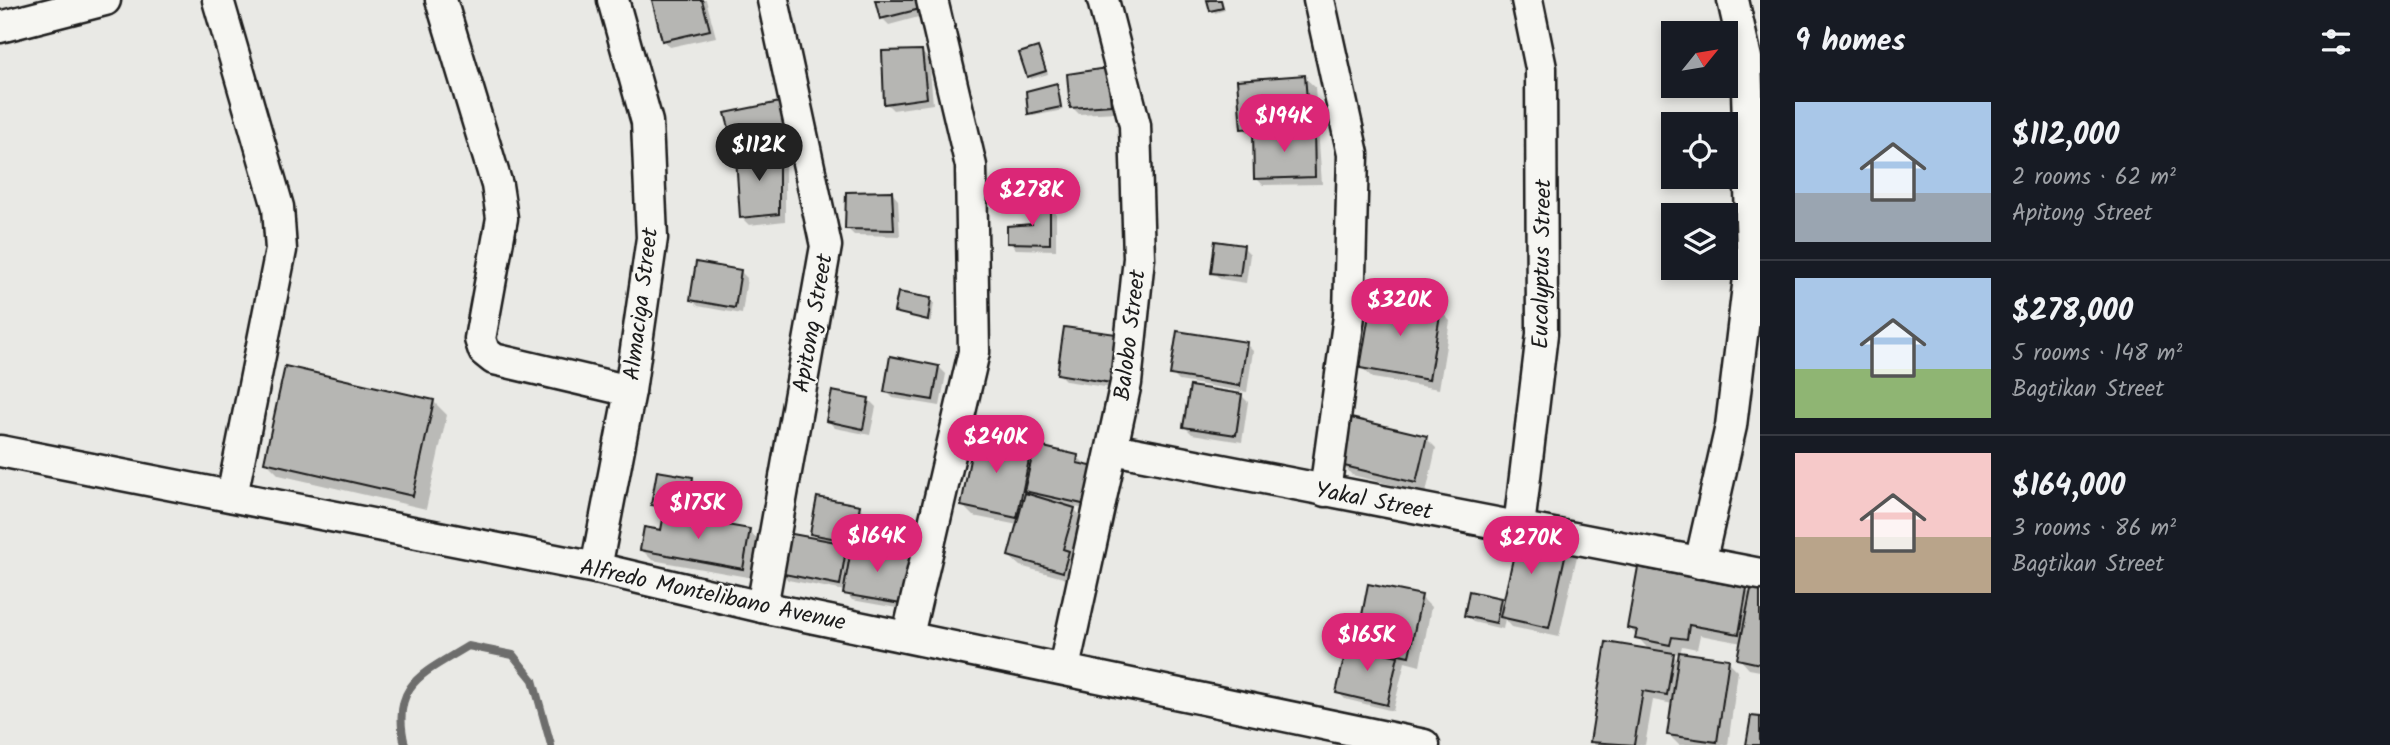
<!DOCTYPE html>
<html lang="en">
<head>
<meta charset="utf-8">
<style>
	:root { --surface:#171b24; --page:#242831; --text:#f1f3f6; --muted:#9ea1a6; --line:#363941; --accent:#db2777 }
	body { margin:0; font-family:Kalam,sans-serif; background:var(--page); color:var(--text); height:100vh; display:flex; flex-direction:column; font-size:26px; white-space:nowrap }
	* { box-sizing:border-box; margin:0 }
	p { font-size:23px; color:var(--muted) }
	.icon { flex:none; width:38px; height:38px; fill:none; stroke:currentColor; stroke-width:2; stroke-linecap:round; stroke-linejoin:round }
	.map { position:relative; flex:1; overflow:hidden }
	.side { display:flex; flex-direction:column; background:var(--surface); width:630px }
	.side>* { flex:none }
	.needle { width:46px; rotate:60deg }
	.controls { position:absolute; left:1661px; top:21px; display:grid; gap:14px }
	.controls a { display:grid; place-items:center; width:77px; height:77px; border-radius:0px; background:var(--surface); box-shadow:0 4px 10px #0003; font-size:35px }
	.price { position:absolute; translate:-50% -60px; padding:0 16px; border-radius:24px; background:var(--accent); color:#fff; font-size:23px; line-height:46px; filter:drop-shadow(0 2px 4px #0008) }
	.price::after { content:''; position:absolute; left:50%; top:42px; width:21px; height:16px; margin-left:-10px; background:inherit; clip-path:polygon(0 0,100% 0,50% 100%) }
	.price.selected { background:#222; color:#fff }
	ul { padding:0; list-style:none }
	li { display:flex; align-items:center; gap:21px; height:175px; padding:0 35px }
	li+li { border-top:2px solid var(--line) }
	li span { display:grid; place-items:center; flex:none; width:196px; height:140px; border-radius:0px; color:#555 }
	li>.icon { margin-inline-start:auto }
	span .icon { width:84px; height:84px; fill:#fffc; stroke-width:1 }
	li b { font-size:30px }
	h2 { display:flex; justify-content:space-between; align-items:center; height:84px; padding:0 35px; font-size:30px }
	main { display:flex; flex:1; min-height:0 }
	.map>svg:first-child { display:block }
	.shadow { fill:#0003; fill-rule:evenodd }
	.lines { fill:none; stroke-linecap:round; stroke-linejoin:round }
	.stream { stroke:#6d6d6c; stroke-width:8 }
	.building { fill:#b6b6b3; stroke:#1c1c1c; stroke-width:2 }
	.minor-casing { stroke:#1c1c1c; stroke-width:35 }
	.minor { stroke:#f6f6f2; stroke-width:30 }
	.labels { text-anchor:middle; stroke-width:5; stroke-linejoin:round; paint-order:stroke }
	.street-label { font-size:23px; fill:#1c1c1c; stroke:#f6f6f2 }
</style>
</head>
<body>
<main>
<div class="map">
<svg width="1760" height="745" viewBox="0 0 1760 745">
	<rect width="100%" height="100%" fill="#e9e9e5"/>
	<filter id="ink" filterUnits="userSpaceOnUse"><feTurbulence type="fractalNoise" baseFrequency=".0143" numOctaves="2"/><feDisplacementMap in="SourceGraphic" scale="14" xChannelSelector="R" yChannelSelector="G"/><feConvolveMatrix kernelMatrix="1 2 1 2 8 2 1 2 1" color-interpolation-filters="sRGB"/></filter>
	<g filter="url(#ink)">
		<g class="shadow">
			<polygon points="654,0 706,0 716,37 670,47 663,40"/>
			<polygon points="877,0 921,0 926,15 889,25 882,18"/>
			<polygon points="1209,0 1222,0 1225,10 1215,13"/>
			<polygon points="1038,49 1048,74 1031,79 1028,76"/>
			<polygon points="921,52 929,59 933,104 893,110 886,103"/>
			<polygon points="1107,70 1117,112 1079,114 1072,107"/>
			<polygon points="1304,77 1315,87 1322,184 1263,185 1256,178 1255,138 1243,128"/>
			<polygon points="1056,85 1063,110 1033,116 1030,113"/>
			<polygon points="779,104 794,146 779,149 785,155 785,221 749,225 742,218 743,157 736,150"/>
			<polygon points="891,192 898,200 900,236 854,235 847,228"/>
			<polygon points="1049,207 1056,214 1056,250 1016,249 1009,242 1034,226"/>
			<polygon points="1243,247 1250,254 1246,283 1220,279 1213,272"/>
			<polygon points="740,271 747,278 742,314 698,306 691,299"/>
			<polygon points="931,299 934,303 931,322 896,311"/>
			<polygon points="1440,310 1450,321 1439,389 1373,378 1362,368"/>
			<polygon points="1123,337 1124,390 1066,381 1059,374"/>
			<polygon points="1246,344 1253,351 1247,392 1179,381 1172,374"/>
			<polygon points="939,367 946,374 940,406 893,398 886,391"/>
			<polygon points="1241,395 1248,402 1242,442 1192,434 1185,427"/>
			<polygon points="869,400 876,407 870,435 835,428 828,421"/>
			<polygon points="433,401 447,415 426,509 279,475 266,462"/>
			<polygon points="1426,438 1436,448 1426,493 1352,475 1342,464"/>
			<polygon points="1031,447 1035,451 1077,456 1084,463 1094,511 1071,506 1085,520 1074,581 1020,566 1009,556 1018,525 973,516 963,506"/>
			<polygon points="692,479 699,486 694,517 660,511 653,504"/>
			<polygon points="859,507 866,514 860,547 909,556 916,563 908,610 852,600 845,591 788,580 781,573 819,541 812,533"/>
			<polygon points="749,531 759,541 753,578 652,560 642,550 662,532"/>
			<polygon points="1457,531 1490,532 1488,540"/>
			<polygon points="1567,545 1577,556 1559,637 1512,627 1505,619 1503,629 1473,622 1466,615 1500,600 1504,604 1514,561 1503,559 1492,548"/>
			<path d="M1760,588V671L1749,669L1739,658L1742,643L1700,635L1697,649L1682,646L1680,654L1728,661L1738,671L1728,745H1679L1669,735L1673,704L1653,700L1645,745H1595L1592,742L1650,651L1629,627L1746,589L1751,595ZM1671,653L1680,654L1679,661Z"/>
			<polygon points="1421,597 1431,607 1420,666 1405,662 1393,711 1345,699 1338,692 1367,643 1360,636"/>
		</g>
		<g class="lines">
			<path class="stream" d="M405,745C390,683 423,674 468,646L513,655L533,680L551,745"/>
		</g>
		<g class="building">
			<polygon points="652,0 702,0 710,30 662,41"/>
			<polygon points="875,0 917,0 920,9 880,19"/>
			<polygon points="1207,0 1221,0 1223,8 1210,11"/>
			<polygon points="1038,47 1046,71 1027,77 1019,53"/>
			<polygon points="922,50 927,98 884,104 882,51"/>
			<polygon points="1107,68 1111,105 1070,108 1067,74"/>
			<polygon points="1305,75 1309,124 1241,129 1237,80"/>
			<polygon points="1057,83 1061,107 1028,114 1026,91"/>
			<polygon points="780,102 789,139 735,151 725,113"/>
			<polygon points="1314,128 1315,177 1254,179 1253,130"/>
			<polygon points="779,146 779,214 740,218 736,157"/>
			<polygon points="892,191 894,230 845,229 846,192"/>
			<polygon points="1050,205 1050,244 1007,243 1007,226 1032,224 1028,208"/>
			<polygon points="1215,241 1244,245 1240,276 1211,273"/>
			<polygon points="696,262 741,270 735,308 690,300"/>
			<polygon points="898,292 931,298 928,320 894,312"/>
			<polygon points="1372,297 1441,309 1429,380 1360,368"/>
			<polygon points="1064,327 1124,335 1117,384 1057,374"/>
			<polygon points="1177,331 1247,342 1240,386 1170,375"/>
			<polygon points="890,356 939,366 933,400 884,392"/>
			<polygon points="285,366 434,400 413,496 264,462"/>
			<polygon points="1190,386 1242,394 1236,435 1183,427"/>
			<polygon points="832,391 869,398 863,429 826,421"/>
			<polygon points="1351,418 1427,436 1416,483 1340,465"/>
			<polygon points="975,433 1032,445 1017,518 961,506"/>
			<polygon points="1035,445 1078,455 1077,463 1095,467 1087,505 1024,491"/>
			<polygon points="657,471 693,477 688,511 651,505"/>
			<polygon points="1025,493 1075,508 1063,549 1069,551 1063,572 1008,556"/>
			<polygon points="817,497 860,505 853,542 810,534"/>
			<polygon points="664,514 750,529 743,569 640,550 644,527 661,530"/>
			<polygon points="1457,520 1488,527 1485,538 1455,532"/>
			<polygon points="1495,527 1568,543 1549,628 1500,617 1514,554 1490,549"/>
			<polygon points="787,533 847,544 840,585 779,573"/>
			<polygon points="852,544 910,554 901,604 843,594"/>
			<polygon points="1638,567 1747,588 1739,634 1689,625 1687,639 1672,637 1670,645 1635,638 1637,630 1627,628"/>
			<polygon points="1368,584 1422,595 1409,656 1375,649 1376,640 1358,636"/>
			<polygon points="1752,584 1760,586 1760,664 1737,659"/>
			<polygon points="1469,591 1501,598 1496,623 1464,616"/>
			<polygon points="1349,637 1373,643 1371,650 1398,656 1387,705 1336,693"/>
			<polygon points="1606,642 1674,653 1667,695 1643,691 1634,745 1590,742"/>
			<polygon points="1679,652 1729,659 1717,742 1667,735"/>
			<polygon points="1751,716 1760,717 1760,745 1746,745"/>
		</g>
		<g class="lines">
			<defs>
				<g id="minor">
					<polyline points="218,0 278,207 281,250 232,496"/>
					<polyline points="441,0 497,185 502,218 480,339 484,351 494,359 630,391"/>
					<polyline points="1319,0 1353,154 1349,316 1325,491"/>
					<polyline points="0,27 105,0"/>
					<polyline points="1113,449 1760,574"/>
					<polyline points="0,451 596,568 762,607 1424,745"/>
					<polyline points="1519,527 1542,334 1541,68 1527,0"/>
					<polyline points="1700,563 1731,426 1752,253 1746,58 1733,0"/>
					<polyline points="596,568 630,391 652,238 647,122 613,0"/>
					<polyline points="762,607 826,246 773,0"/>
					<polyline points="908,635 974,352 971,166 932,0"/>
					<polyline points="1064,668 1126,383 1139,258 1135,125 1103,0"/>
				</g>
			</defs>
			<use href="#minor" class="minor-casing"/>
			<use href="#minor" class="minor"/>
		</g>
	</g>
	<g class="labels">
		<g class="street-label">
			<text transform="translate(1541 264) rotate(-89)" y="8">Eucalyptus Street</text>
			<text transform="translate(640 304) rotate(-83)" y="8">Almaciga Street</text>
			<text transform="translate(812 323) rotate(-80)" y="8">Apitong Street</text>
			<text transform="translate(1129 335) rotate(-83)" y="8">Balobo Street</text>
			<text transform="translate(1374 500) rotate(11)" y="8">Yakal Street</text>
			<text transform="translate(713 594) rotate(12)" y="8">Alfredo Montelibano Avenue</text>
		</g>
	</g>
</svg>
<div class="controls">
<a><svg class="needle" viewBox="-14 -14 28 28"><path d="M0-13l5 13h-10z" fill="#e53935"/><path d="M0 13l5-13h-10z" fill="#9ea1a6"/></svg></a>
<a><svg class="icon" aria-label="locate" viewBox="0 0 24 24"><circle cx="12" cy="12" r="6"/><path d="M12 2v4M12 18v4M2 12h4M18 12h4"/></svg></a>
<a><svg class="icon" aria-label="layers" viewBox="0 0 24 24"><path d="M12 4l9 5-9 5-9-5zM3 14l9 5 9-5"/></svg></a>
</div>
<b class="price" style="left:1284px;top:154px">$194K</b>
<b class="price selected" style="left:759px;top:183px">$112K</b>
<b class="price" style="left:1032px;top:228px">$278K</b>
<b class="price" style="left:1400px;top:338px">$320K</b>
<b class="price" style="left:996px;top:475px">$240K</b>
<b class="price" style="left:698px;top:541px">$175K</b>
<b class="price" style="left:877px;top:574px">$164K</b>
<b class="price" style="left:1531px;top:576px">$270K</b>
<b class="price" style="left:1367px;top:673px">$165K</b>
</div>
<section class="side">
<h2>9 homes<svg class="icon" aria-label="filters" viewBox="0 0 24 24"><path d="M4 7h16M4 17h16"/><circle cx="9" cy="7" r="2"/><circle cx="15" cy="17" r="2"/></svg></h2>
<ul>
<li><span style="background:linear-gradient(#a9c7e8 65%,#9aa5b1 0)"><svg class="icon" aria-label="home" viewBox="0 0 24 24"><path d="M3 11l9-7 9 7M6 9v11h12V9"/></svg></span><div><b>$112,000</b><p>2 rooms · 62 m²</p><p>Apitong Street</p></div></li>
<li><span style="background:linear-gradient(#a9c7e8 65%,#8fb573 0)"><svg class="icon" aria-label="home" viewBox="0 0 24 24"><path d="M3 11l9-7 9 7M6 9v11h12V9"/></svg></span><div><b>$278,000</b><p>5 rooms · 148 m²</p><p>Bagtikan Street</p></div></li>
<li><span style="background:linear-gradient(#f6c9c9 60%,#b9a48a 0)"><svg class="icon" aria-label="home" viewBox="0 0 24 24"><path d="M3 11l9-7 9 7M6 9v11h12V9"/></svg></span><div><b>$164,000</b><p>3 rooms · 86 m²</p><p>Bagtikan Street</p></div></li>
</ul>
</section>
</main>
</body>
</html>
